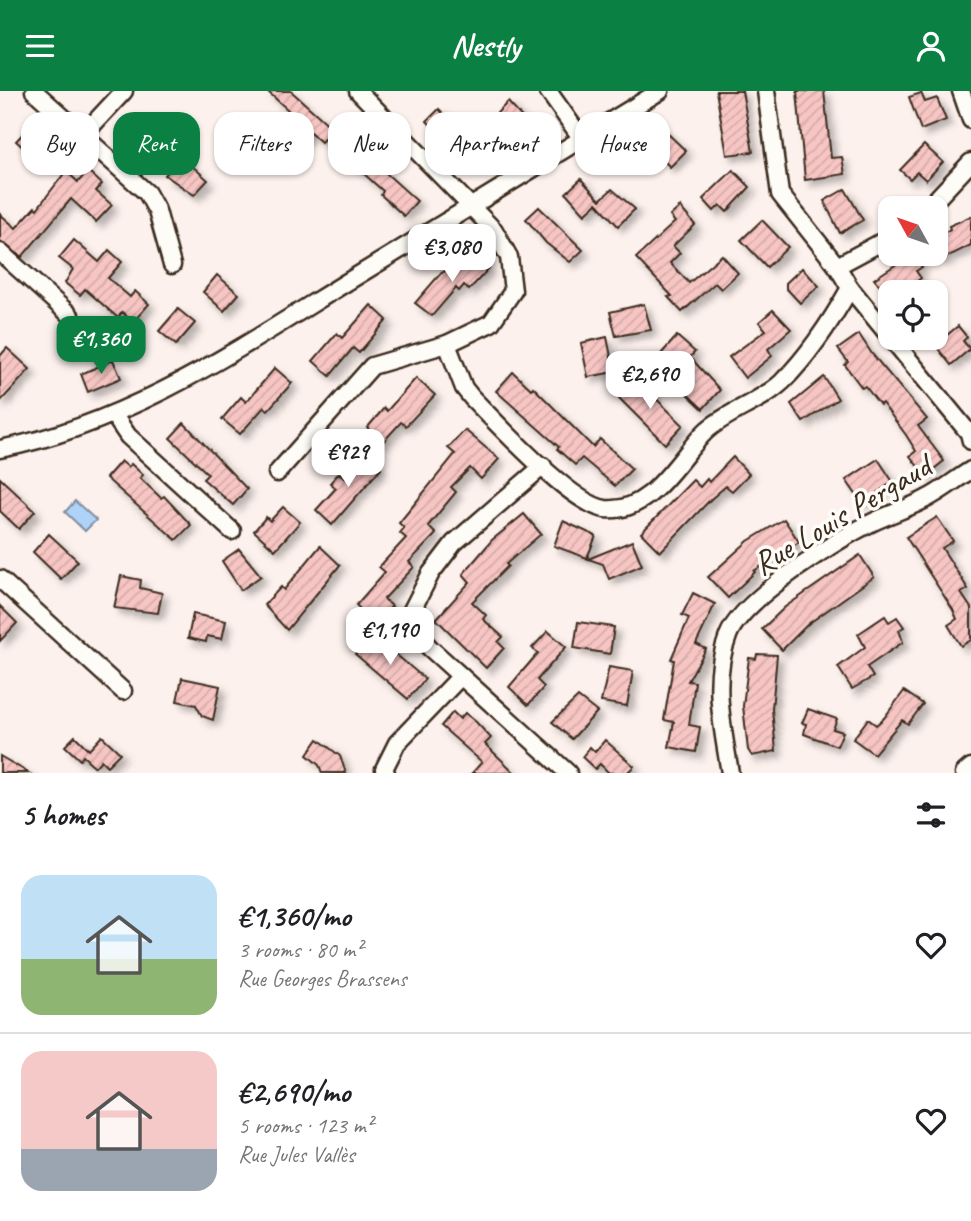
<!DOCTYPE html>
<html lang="en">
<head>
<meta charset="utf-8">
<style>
	:root { --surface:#fff; --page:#f6f6f6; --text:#202124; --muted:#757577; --line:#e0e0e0; --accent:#0b8043 }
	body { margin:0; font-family:Caveat,sans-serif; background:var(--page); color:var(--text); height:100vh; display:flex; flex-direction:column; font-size:26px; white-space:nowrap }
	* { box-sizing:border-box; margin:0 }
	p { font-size:23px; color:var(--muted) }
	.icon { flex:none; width:38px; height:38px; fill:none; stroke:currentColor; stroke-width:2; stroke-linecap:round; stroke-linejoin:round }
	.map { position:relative; height:682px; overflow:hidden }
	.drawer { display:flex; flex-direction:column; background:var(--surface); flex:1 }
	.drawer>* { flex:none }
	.banner { position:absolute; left:21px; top:21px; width:929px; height:63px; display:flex; gap:14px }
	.needle { width:46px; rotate:310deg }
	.tools { position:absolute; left:878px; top:105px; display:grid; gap:14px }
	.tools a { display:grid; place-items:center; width:70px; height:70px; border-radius:14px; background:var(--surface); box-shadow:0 2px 5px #0004; font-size:35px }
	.price { position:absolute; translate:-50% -60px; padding:0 16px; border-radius:14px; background:#fff; color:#222; font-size:23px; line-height:46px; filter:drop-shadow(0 2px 4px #0008) }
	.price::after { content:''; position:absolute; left:50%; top:42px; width:21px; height:16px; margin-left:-10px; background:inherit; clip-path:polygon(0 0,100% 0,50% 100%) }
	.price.current { background:var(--accent); color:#fff }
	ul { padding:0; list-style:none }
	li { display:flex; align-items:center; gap:21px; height:175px; padding:0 21px }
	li+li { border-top:2px solid var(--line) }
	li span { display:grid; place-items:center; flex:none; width:196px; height:140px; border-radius:21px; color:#555 }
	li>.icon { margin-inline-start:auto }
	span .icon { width:84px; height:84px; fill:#fffc; stroke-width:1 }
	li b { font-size:30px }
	h2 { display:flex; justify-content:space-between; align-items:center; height:84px; padding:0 21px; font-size:30px }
	.tag { padding:0 24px; border-radius:21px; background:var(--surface); box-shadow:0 2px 5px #0004; font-size:24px; line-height:63px }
	.tag.current { background:var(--accent); color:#fff }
	header { display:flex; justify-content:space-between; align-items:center; height:91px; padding:0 21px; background:var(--accent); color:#fff; font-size:32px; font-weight:800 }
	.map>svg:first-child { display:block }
	.water { fill:#afd3f8; stroke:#818fa1; stroke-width:2 }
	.building { fill:url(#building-hatch); stroke:#3b2a1e; stroke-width:2; filter:url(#shadow) }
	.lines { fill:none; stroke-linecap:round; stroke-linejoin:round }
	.minor-casing { stroke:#3b2a1e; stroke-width:21 }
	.minor { stroke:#fdfcf7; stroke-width:16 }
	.labels { text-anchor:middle; stroke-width:7; stroke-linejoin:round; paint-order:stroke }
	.street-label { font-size:33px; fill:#3b2a1e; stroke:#fdfcf7 }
</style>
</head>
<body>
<header><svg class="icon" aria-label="menu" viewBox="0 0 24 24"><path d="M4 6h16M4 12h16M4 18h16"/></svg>Nestly<svg class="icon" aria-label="person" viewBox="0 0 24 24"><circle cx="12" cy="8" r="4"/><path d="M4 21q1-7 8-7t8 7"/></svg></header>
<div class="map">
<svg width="971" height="682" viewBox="0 0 971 682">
	<defs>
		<pattern id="building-hatch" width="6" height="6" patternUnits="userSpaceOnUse" patternTransform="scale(1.75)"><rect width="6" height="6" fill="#f7c6c4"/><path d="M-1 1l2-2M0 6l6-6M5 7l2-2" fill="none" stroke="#d5aaa8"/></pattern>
		<filter id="shadow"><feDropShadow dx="5.5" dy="5.5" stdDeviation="3.5" flood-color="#0004"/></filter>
	</defs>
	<rect width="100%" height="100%" fill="#fcf1ed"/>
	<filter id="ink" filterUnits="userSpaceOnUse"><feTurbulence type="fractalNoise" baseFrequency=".0143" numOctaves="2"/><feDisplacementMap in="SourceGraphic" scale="14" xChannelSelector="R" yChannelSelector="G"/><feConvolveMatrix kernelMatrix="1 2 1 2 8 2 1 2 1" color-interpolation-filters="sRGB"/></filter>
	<g filter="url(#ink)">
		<polygon class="water" points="75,410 96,429 85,440 65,421"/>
		<g class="building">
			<polygon points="267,0 291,0 333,38 321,51 310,41 302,51 289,39 298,28"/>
			<polygon points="716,0 742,0 753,61 727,64"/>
			<polygon points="797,0 824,0 831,67 842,66 845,83 805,89"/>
			<polygon points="921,2 925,11 937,7 946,29 921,39 909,6"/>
			<polygon points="508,11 529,34 513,48 493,26"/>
			<polygon points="439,18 461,41 466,36 487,58 474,70 452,49 446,54 436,44 438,42 427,30"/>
			<polygon points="141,32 157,46 136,69 118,52 132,36 135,38"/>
			<polygon points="30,35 59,58 50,68 45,64 39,71 16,50"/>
			<polygon points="662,37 686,60 670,76 647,52"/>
			<polygon points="357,48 381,69 377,74 417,110 404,125 381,104 383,100 343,64"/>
			<polygon points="924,54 943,71 926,89 917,81 910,88 900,79"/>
			<polygon points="181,65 208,89 194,104 165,84"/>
			<polygon points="733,79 750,96 727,121 720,114 714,120 703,108"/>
			<polygon points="66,80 78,91 88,80 102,93 96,100 112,114 96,131 71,108 22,166 0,150 0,123 16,137 35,116 37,118"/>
			<polygon points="581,88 600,109 612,98 635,118 618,135 597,112 585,123 566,102"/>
			<polygon points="845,98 863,129 840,142 824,110"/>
			<polygon points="539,116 583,159 570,171 546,152 526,128"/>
			<polygon points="680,116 695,134 673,155 680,162 670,172 689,192 722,164 738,182 721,198 715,192 682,221 668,206 672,205 636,167 675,131 670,125"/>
			<polygon points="971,125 971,154 941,169 936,160 936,147 950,138 949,135"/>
			<polygon points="762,129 788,156 767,176 741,149"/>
			<polygon points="74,149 99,171 109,159 122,171 108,187 130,206 135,200 149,213 133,231 122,221 118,227 85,198 80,204 65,192 73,178 59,167"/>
			<polygon points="472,161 489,177 469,199 464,194 459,200 456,197 432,225 415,212 440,183 447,179 453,184"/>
			<polygon points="912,163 922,176 916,180 921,187 903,201 885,201 874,188"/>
			<polygon points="802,177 819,195 800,212 786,197 786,192"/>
			<polygon points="217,184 239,203 224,220 203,201"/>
			<polygon points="644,213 651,239 616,245 610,221"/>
			<polygon points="371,214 387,229 359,262 353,257 330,285 313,270 337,242 342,247"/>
			<polygon points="178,218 195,232 176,254 159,240"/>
			<polygon points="773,219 791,238 768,258 772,265 745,287 729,266 766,239 759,231"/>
			<polygon points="958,235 967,246 963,250 970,258 951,274 935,254"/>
			<polygon points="859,243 872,263 927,328 918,335 944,370 925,385 910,365 916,360 906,344 882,312 880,314 865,295 862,297 845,274 848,271 838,258"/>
			<polygon points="677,245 695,261 690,266 720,299 703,318 685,301 692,294 685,286 661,263"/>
			<polygon points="607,246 614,281 588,286 581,252"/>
			<polygon points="7,257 30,278 0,311 0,265"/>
			<polygon points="113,269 121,287 88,301 81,283"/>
			<polygon points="275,277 292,292 268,319 264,316 240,343 222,328 241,306 246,311"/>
			<polygon points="513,281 531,298 533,296 593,356 600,348 632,378 615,395 582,367 575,374 557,358 559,356 496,300"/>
			<polygon points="634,286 683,334 665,353 619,307 619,302"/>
			<polygon points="824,286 838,308 803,331 791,313"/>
			<polygon points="416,287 435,304 406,335 401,331 383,351 367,337 384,317 387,320"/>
			<polygon points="184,332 247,398 233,414 203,388 208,383 170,347"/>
			<polygon points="465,339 499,368 481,388 470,377 451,396 456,401 428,435 436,443 409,471 414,476 384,508 392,515 375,533 356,514 385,481 379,476 406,447 400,442 404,437 399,432 455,363 448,357"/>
			<polygon points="366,363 381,377 332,434 316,419 336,397 330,392 339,382 345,387"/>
			<polygon points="733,366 749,383 732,400 726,395 711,408 660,461 641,442 693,389 700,396 707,388 709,391"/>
			<polygon points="878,368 893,391 862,412 846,389"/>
			<polygon points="121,370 128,376 131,373 143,384 140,387 161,407 164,405 191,434 176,449 106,387"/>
			<polygon points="0,387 35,420 19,438 0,420"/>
			<polygon points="283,416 300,431 275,459 254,440 266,426 270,430"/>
			<polygon points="524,423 541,443 506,473 508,475 472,511 486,524 483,528 503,546 498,551 504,557 486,577 436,528 470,491 463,483 492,449"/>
			<polygon points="937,426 953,450 942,457 968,498 961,502 971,517 971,549 961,555 948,534 957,528 953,519 906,446"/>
			<polygon points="784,428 799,451 754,480 755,481 728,507 708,486 748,450"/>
			<polygon points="563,430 596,445 587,467 554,455"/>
			<polygon points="49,443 78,470 61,488 33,461"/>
			<polygon points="632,450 642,474 609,488 603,473 588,468"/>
			<polygon points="320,455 340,474 287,539 264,514 281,496 284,499"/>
			<polygon points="239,458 261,485 241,499 222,470"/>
			<polygon points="860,464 874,486 808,533 782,559 762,538 785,516"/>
			<polygon points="121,485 141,489 140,497 162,502 158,522 114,517"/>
			<polygon points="693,502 715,513 696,553 706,558 688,590 695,591 689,634 700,636 696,661 669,656 674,631 664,629 674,569 671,568 689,527 682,524"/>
			<polygon points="0,515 17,532 0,550"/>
			<polygon points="193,523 226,530 222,548 207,545 206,551 188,547"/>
			<polygon points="885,525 889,531 897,526 904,536 899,539 903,551 867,576 873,586 852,598 838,576 865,556 858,543"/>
			<polygon points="578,531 614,536 610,563 574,557"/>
			<polygon points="548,540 566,556 537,589 544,596 528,614 509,596 538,562 532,557"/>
			<polygon points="372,543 425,588 408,608 355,563"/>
			<polygon points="757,563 777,564 772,618 776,660 752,665 748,659 743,615 749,567 756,568"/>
			<polygon points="609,576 633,580 627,615 601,611"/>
			<polygon points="182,587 220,595 213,629 202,625 196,614 177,610"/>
			<polygon points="904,600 923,613 908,633 902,629 874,663 853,648 868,628 876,634 884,627"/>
			<polygon points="578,606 597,621 572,648 552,631"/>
			<polygon points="808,618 837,628 833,638 843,641 837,655 804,643 806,633 802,632"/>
			<polygon points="453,621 460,628 465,622 476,631 491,647 485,653 515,682 472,682 482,671 441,635"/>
			<polygon points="75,645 89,659 102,645 120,662 107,675 101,669 95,676 83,665 80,669 65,655"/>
			<polygon points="318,648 340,665 346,682 322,682 319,674 307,664"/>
			<polygon points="605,649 634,675 627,682 609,682 600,673 595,678 582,666 590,656 595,661"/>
			<polygon points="0,665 29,682 0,682"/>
		</g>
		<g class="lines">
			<defs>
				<g id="minor">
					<polyline points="34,0 147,102 157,120 172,174"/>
					<polyline points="548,0 582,48"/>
					<polyline points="961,0 971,29"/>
					<polyline points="83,44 124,0"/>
					<polyline points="928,117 971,71"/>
					<polyline points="0,161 70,224"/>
					<polyline points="837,175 891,146"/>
					<polyline points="850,197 969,342 971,350"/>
					<path d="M447,253L464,297L472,307C498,333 571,413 605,418C652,423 678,367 706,340C728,320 761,311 782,291C808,265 832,229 850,197L837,175L780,103L766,0"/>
					<polyline points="113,323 128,345 232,440"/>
					<path d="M0,358C128,333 237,259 347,191C452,128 556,64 660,0"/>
					<polyline points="543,375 454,452 431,482 409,525 414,540 430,557 568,682"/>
					<polyline points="277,382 372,275 447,253 491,232 513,200 509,166 494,139 358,0"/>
					<polyline points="0,488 123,600"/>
					<polyline points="386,682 384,678 397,652 461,585"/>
					<path d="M730,682C723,638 711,589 728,545C741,509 837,448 873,431C890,423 909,417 926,408C942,400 956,388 971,379"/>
					<polyline points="964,682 971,676"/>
				</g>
			</defs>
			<use href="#minor" class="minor-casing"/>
			<use href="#minor" class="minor"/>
		</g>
	</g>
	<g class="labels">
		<g class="street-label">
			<text transform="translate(841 423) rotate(-31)" y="12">Rue Louis Pergaud</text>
		</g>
	</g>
</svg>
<div class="tools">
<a><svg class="needle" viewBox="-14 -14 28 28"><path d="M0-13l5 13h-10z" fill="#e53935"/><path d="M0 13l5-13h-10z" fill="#757577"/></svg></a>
<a><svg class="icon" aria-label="locate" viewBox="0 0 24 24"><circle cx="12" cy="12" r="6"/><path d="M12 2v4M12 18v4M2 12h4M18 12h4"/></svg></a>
</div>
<b class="price" style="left:452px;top:193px">€3,080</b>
<b class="price current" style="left:101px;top:285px">€1,360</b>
<b class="price" style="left:650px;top:320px">€2,690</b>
<b class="price" style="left:348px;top:398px">€929</b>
<b class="price" style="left:390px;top:576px">€1,190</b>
<div class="banner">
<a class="tag">Buy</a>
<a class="tag current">Rent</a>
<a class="tag">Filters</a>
<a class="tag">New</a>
<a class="tag">Apartment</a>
<a class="tag">House</a>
</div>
</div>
<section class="drawer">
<h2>5 homes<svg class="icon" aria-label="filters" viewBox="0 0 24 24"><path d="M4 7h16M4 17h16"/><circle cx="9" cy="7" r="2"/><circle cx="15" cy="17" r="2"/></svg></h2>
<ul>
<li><span style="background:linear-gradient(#bfe0f5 60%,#8fb573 0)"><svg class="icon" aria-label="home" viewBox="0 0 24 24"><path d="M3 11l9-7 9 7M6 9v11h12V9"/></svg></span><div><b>€1,360/mo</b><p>3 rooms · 80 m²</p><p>Rue Georges Brassens</p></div><svg class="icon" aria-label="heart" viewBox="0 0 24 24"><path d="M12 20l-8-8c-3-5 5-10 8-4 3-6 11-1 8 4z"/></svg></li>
<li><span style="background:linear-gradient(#f6c9c9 70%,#9aa5b1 0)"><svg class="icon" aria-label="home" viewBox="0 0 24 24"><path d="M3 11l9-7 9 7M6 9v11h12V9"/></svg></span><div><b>€2,690/mo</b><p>5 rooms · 123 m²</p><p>Rue Jules Vallès</p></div><svg class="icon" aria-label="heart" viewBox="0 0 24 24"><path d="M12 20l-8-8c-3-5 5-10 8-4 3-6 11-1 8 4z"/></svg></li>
</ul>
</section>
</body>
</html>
